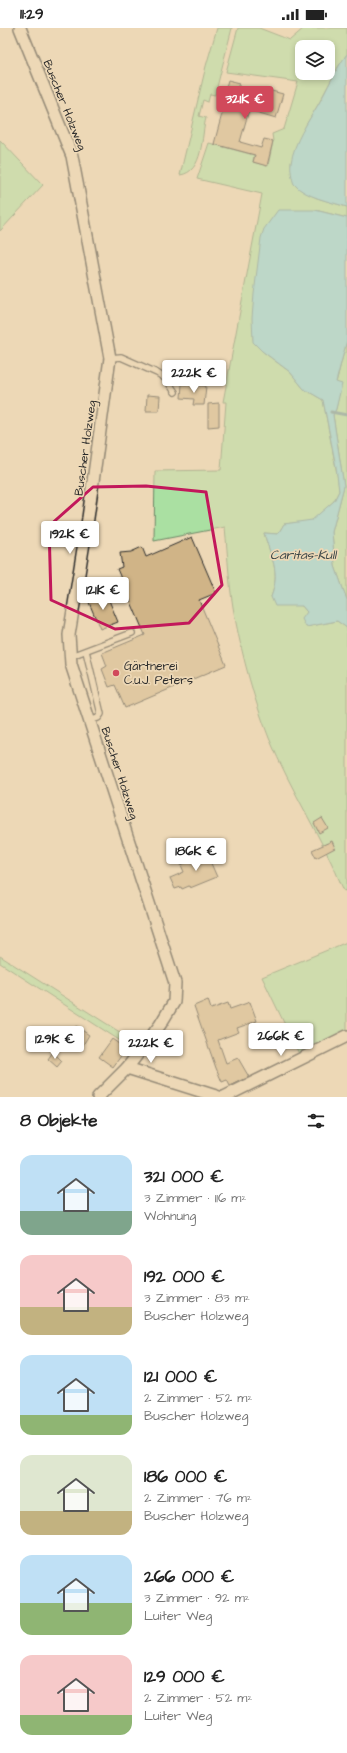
<!DOCTYPE html>
<html lang="de">
<head>
<meta charset="utf-8">
<style>
	:root { --surface:#fff; --page:#f2f2f2; --text:#222; --muted:#767676; --accent:#d1495b }
	body { margin:0; font-family:"Architects Daughter",sans-serif; background:var(--page); color:var(--text); height:100vh; display:flex; flex-direction:column; font-size:15px; white-space:nowrap }
	* { box-sizing:border-box; margin:0 }
	p { font-size:13px; color:var(--muted) }
	.icon { flex:none; width:22px; height:22px; fill:none; stroke:currentColor; stroke-width:2; stroke-linecap:round; stroke-linejoin:round }
	.map { position:relative; height:1069px; overflow:hidden }
	.sheet { display:flex; flex-direction:column; background:var(--surface); flex:1 }
	.sheet>* { flex:none }
	.fabs { position:absolute; left:295px; top:12px; display:grid; gap:8px }
	.fabs a { display:grid; place-items:center; width:40px; height:40px; border-radius:8px; background:var(--surface); box-shadow:0 2px 6px #0003; font-size:20px }
	.price { position:absolute; translate:-50% -34px; padding:0 9px; border-radius:4px; background:#fff; color:#222; font-size:13px; line-height:26px; filter:drop-shadow(0 1px 2px #0008) }
	.price::after { content:''; position:absolute; left:50%; top:24px; width:12px; height:9px; margin-left:-6px; background:inherit; clip-path:polygon(0 0,100% 0,50% 100%) }
	.price.on { background:var(--accent); color:#fff }
	ul { padding:0; list-style:none }
	li { display:flex; align-items:center; gap:12px; height:100px; padding:0 20px }
	li span { display:grid; place-items:center; flex:none; width:112px; height:80px; border-radius:12px; color:#555 }
	li>.icon { margin-inline-start:auto }
	span .icon { width:48px; height:48px; fill:#fffc; stroke-width:1 }
	li b { font-size:17px }
	h2 { display:flex; justify-content:space-between; align-items:center; height:48px; padding:0 20px; font-size:17px }
	.status { display:flex; justify-content:space-between; align-items:center; height:28px; padding:0 20px; background:var(--surface); direction:ltr }
	.status svg { height:11px; fill:currentColor }
	.map>svg:first-child { display:block }
	.green { fill:#aae0a2; stroke:#6a8666; fill-rule:evenodd }
	.water { fill:#83d4dd; stroke:#609096 }
	.lines { fill:none; stroke-linecap:round; stroke-linejoin:round }
	.stream { stroke:#609096; stroke-width:3 }
	.building { fill:#d0b487; stroke:#2b2b2b }
	.service-casing { stroke:#2b2b2b; stroke-width:8 }
	.minor-casing { stroke:#2b2b2b; stroke-width:14 }
	.service { stroke:#edd8b6; stroke-width:5.5 }
	.minor { stroke:#edd8b6; stroke-width:11 }
	.marked { fill:none; stroke:#c2185b; stroke-width:3; stroke-linejoin:round }
	.poi-dot { fill:#d1495b; stroke:#edd8b6; stroke-width:1.5 }
	.labels { text-anchor:middle; stroke-width:3.5; stroke-linejoin:round; paint-order:stroke }
	.street-label { font-size:12px; fill:#2b2b2b; stroke:#edd8b6 }
	.poi-label { font-size:12px; fill:#2b2b2b; stroke:#edd8b6; text-anchor:start }
	.water-label { font-size:13px; font-style:italic; fill:#384446; stroke:#edd8b6 }
</style>
</head>
<body>
<div class="status"><b>11:29</b><svg viewBox="0 0 49 12"><path d="M0 12V9h3v3zM5 12V6h3v6zM10 12V3h3v9zM15 12V0h3v12zM26 1h20v11H26zM47 4h2v5h-2z"/></svg></div>
<div class="map">
<svg width="347" height="1069" viewBox="0 0 347 1069">
	<rect width="100%" height="100%" fill="#edd8b6"/>
	<filter id="ink" filterUnits="userSpaceOnUse"><feTurbulence type="fractalNoise" baseFrequency=".025" numOctaves="2"/><feDisplacementMap in="SourceGraphic" scale="8" xChannelSelector="R" yChannelSelector="G"/><feConvolveMatrix kernelMatrix="1 2 1 2 8 2 1 2 1" color-interpolation-filters="sRGB"/></filter>
	<g filter="url(#ink)">
		<g class="green">
			<path d="M217,0H232L215,67L210,66L208,74L203,72L199,88L206,90C201,108 204,144 180,147L206,38Z"/>
			<path d="M238,0H259L290,12L304,0H347V26L338,39L319,75L306,97L291,135L294,155L301,162L317,170L347,179V190L315,182L253,310L254,314L262,323L290,344L304,361L323,372L338,451L339,463L334,473L312,493L284,496L278,506L264,505C271,530 281,543 271,569L302,578L307,584L306,599L337,593L347,600V862L344,863C323,811 291,763 269,710C254,672 243,631 235,590C229,561 228,529 225,499L154,513L155,443L221,442L226,374H223L262,166L197,151L209,115L254,127L253,134L268,138L273,113L272,106L284,101L298,54L226,44ZM302,19H328V45H302Z"/>
			<polygon points="0,112 43,157 0,203"/>
			<polygon points="347,312 347,572 335,538 332,504 344,458 333,387 336,381 341,356 336,355"/>
			<polygon points="347,914 347,1004 300,1028 262,949"/>
			<polygon points="0,928 137,1015 133,1021 0,935"/>
		</g>
		<g class="water">
			<path d="M347,26V179C332,174 304,169 294,156C292,152 290,140 291,135C294,114 308,94 318,77C328,60 335,42 347,26Z"/>
			<path d="M278,182H315L347,190V312L336,354L342,356L336,381L333,387L344,458L332,504L335,538L347,572V600L337,593L306,599L302,591L307,584L302,578H275L271,569C281,543 271,530 264,505L278,506L284,496L312,492L334,473L339,463L336,439L323,372L304,361L290,344L262,323L253,314L252,290L254,266L261,210L264,201Z"/>
		</g>
		<g class="lines">
			<polyline class="stream" points="331,384 347,387"/>
		</g>
		<g class="building">
			<polygon points="228,52 240,55 237,63 266,70 268,62 283,66 276,90 249,82 240,114 261,120 264,111 273,113 267,138 253,134 255,127 214,116 227,67 224,66"/>
			<polygon points="182,356 206,358 204,377 193,377 194,371 181,370"/>
			<polygon points="147,367 160,368 159,383 146,383"/>
			<polygon points="219,375 219,398 208,399 208,376"/>
			<polygon points="192,509 216,565 199,572 226,637 125,680 115,657 109,659 102,641 107,638 102,625 145,607 117,541 122,539 120,525 131,524 142,519 146,529"/>
			<polygon points="106,565 118,594 100,601 88,572"/>
			<polygon points="322,790 328,800 319,805 314,795"/>
			<polygon points="332,813 335,820 316,830 312,822"/>
			<polygon points="215,822 218,830 210,833 217,849 190,860 189,858 182,861 181,859 175,861 170,850 184,844 181,837"/>
			<polygon points="208,972 211,981 228,975 230,981 250,974 257,993 237,1000 239,1004 218,1012 226,1035 238,1030 249,1049 230,1058 227,1052 222,1054 216,1040 194,978"/>
			<polygon points="76,998 89,1007 83,1017 70,1008"/>
			<polygon points="112,1011 126,1021 113,1039 99,1029"/>
			<polygon points="53,1024 62,1033 57,1039 48,1031"/>
		</g>
		<g class="lines">
			<defs>
				<g id="service">
					<polyline points="110,330 121,329 157,345 166,351 175,364"/>
					<polyline points="86,623 101,686 98,690 89,693"/>
					<polyline points="71,628 132,605"/>
				</g>
				<g id="minor">
					<polyline points="20,0 72,128 110,330 88,490 69,607 71,636 175,955 174,974 160,997 127,1040"/>
					<polyline points="98,1069 127,1040 219,1069"/>
					<polyline points="224,1069 347,1008"/>
				</g>
			</defs>
			<use href="#service" class="service-casing"/>
			<use href="#minor" class="minor-casing"/>
			<use href="#service" class="service"/>
			<use href="#minor" class="minor"/>
		</g>
	</g>
	<path d="M0 0H347V1069H0ZM146,458L206,464L222,557L189,595L115,601L51,572L49,498L93,459Z" fill="#edd8b6" fill-opacity=".55" fill-rule="evenodd"/>
	<path class="marked" d="M146,458L206,464L222,557L189,595L115,601L51,572L49,498L93,459Z"/>
	<circle class="poi-dot" cx="116" cy="645" r="4"/>
	<g class="labels">
		<g class="street-label">
			<text transform="translate(65 77) rotate(68)" y="4">Buscher Holzweg</text>
			<text transform="translate(85 420) rotate(-82)" y="4">Buscher Holzweg</text>
			<text transform="translate(120 745) rotate(72)" y="4">Buscher Holzweg</text>
		</g>
		<g class="poi-label">
			<text x="124" y="642">Gärtnerei<tspan x="124" dy="14">C.u.J. Peters</tspan></text>
		</g>
		<g class="water-label">
			<text x="303" y="531">Caritas-Kull</text>
		</g>
	</g>
</svg>
<div class="fabs">
<a><svg class="icon" aria-label="layers" viewBox="0 0 24 24"><path d="M12 4l9 5-9 5-9-5zM3 14l9 5 9-5"/></svg></a>
</div>
<b class="price on" style="left:245px;top:92px">321K €</b>
<b class="price" style="left:194px;top:366px">222K €</b>
<b class="price" style="left:70px;top:527px">192K €</b>
<b class="price" style="left:103px;top:583px">121K €</b>
<b class="price" style="left:196px;top:844px">186K €</b>
<b class="price" style="left:281px;top:1029px">266K €</b>
<b class="price" style="left:55px;top:1032px">129K €</b>
<b class="price" style="left:151px;top:1036px">222K €</b>
</div>
<section class="sheet">
<h2>8 Objekte<svg class="icon" aria-label="filters" viewBox="0 0 24 24"><path d="M4 7h16M4 17h16"/><circle cx="9" cy="7" r="2"/><circle cx="15" cy="17" r="2"/></svg></h2>
<ul>
<li><span style="background:linear-gradient(#bfe0f5 70%,#7fa58c 0)"><svg class="icon" aria-label="home" viewBox="0 0 24 24"><path d="M3 11l9-7 9 7M6 9v11h12V9"/></svg></span><div><b>321 000 €</b><p>3 Zimmer · 116 m²</p><p>Wohnung</p></div></li>
<li><span style="background:linear-gradient(#f6c9c9 65%,#c2b280 0)"><svg class="icon" aria-label="home" viewBox="0 0 24 24"><path d="M3 11l9-7 9 7M6 9v11h12V9"/></svg></span><div><b>192 000 €</b><p>3 Zimmer · 83 m²</p><p>Buscher Holzweg</p></div></li>
<li><span style="background:linear-gradient(#bfe0f5 75%,#8fb573 0)"><svg class="icon" aria-label="home" viewBox="0 0 24 24"><path d="M3 11l9-7 9 7M6 9v11h12V9"/></svg></span><div><b>121 000 €</b><p>2 Zimmer · 52 m²</p><p>Buscher Holzweg</p></div></li>
<li><span style="background:linear-gradient(#dfe7d0 70%,#c2b280 0)"><svg class="icon" aria-label="home" viewBox="0 0 24 24"><path d="M3 11l9-7 9 7M6 9v11h12V9"/></svg></span><div><b>186 000 €</b><p>2 Zimmer · 76 m²</p><p>Buscher Holzweg</p></div></li>
<li><span style="background:linear-gradient(#bfe0f5 60%,#8fb573 0)"><svg class="icon" aria-label="home" viewBox="0 0 24 24"><path d="M3 11l9-7 9 7M6 9v11h12V9"/></svg></span><div><b>266 000 €</b><p>3 Zimmer · 92 m²</p><p>Luiter Weg</p></div></li>
<li><span style="background:linear-gradient(#f6c9c9 75%,#8fb573 0)"><svg class="icon" aria-label="home" viewBox="0 0 24 24"><path d="M3 11l9-7 9 7M6 9v11h12V9"/></svg></span><div><b>129 000 €</b><p>2 Zimmer · 52 m²</p><p>Luiter Weg</p></div></li>
</ul>
</section>
</body>
</html>
